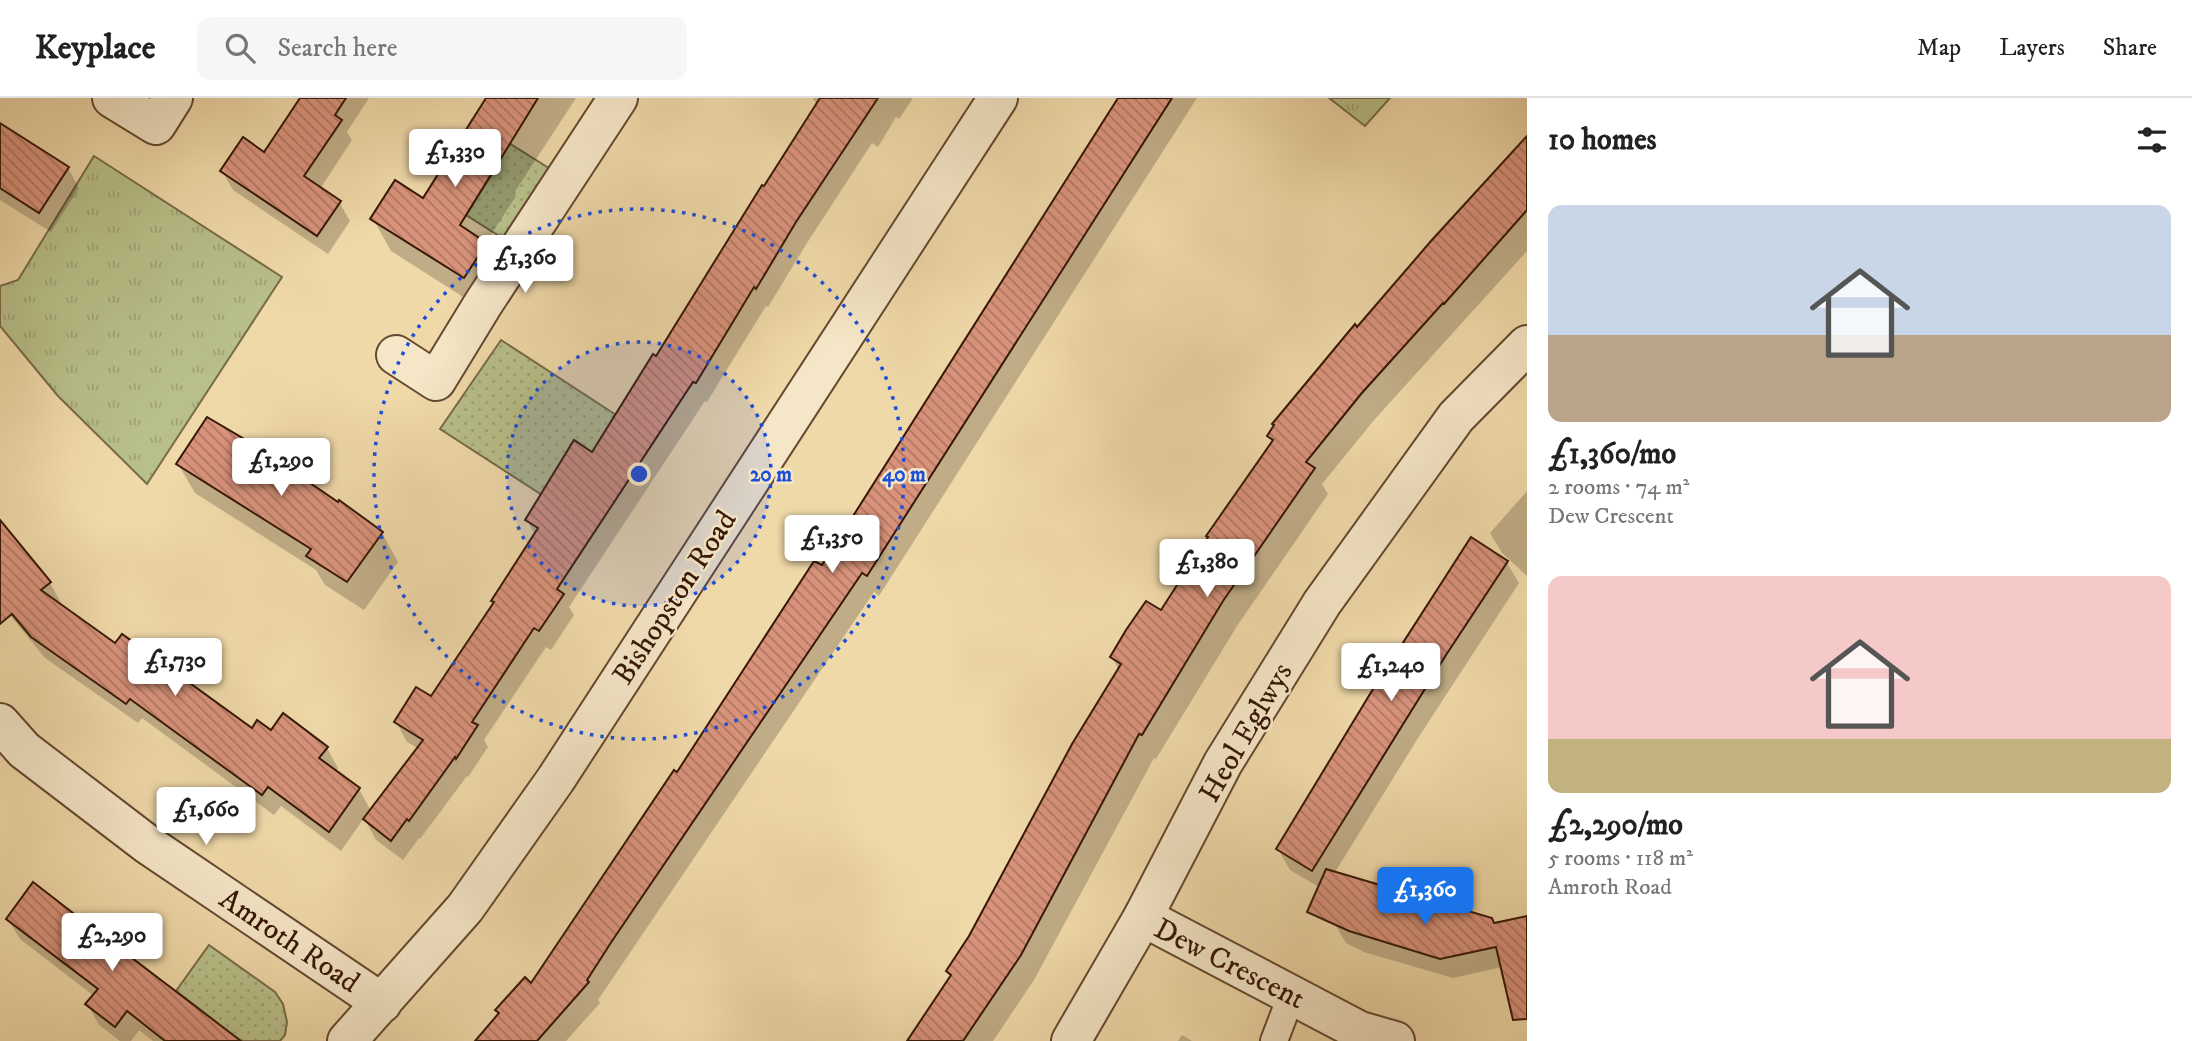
<!DOCTYPE html>
<html lang="en">
<head>
<meta charset="utf-8">
<style>
	:root { --surface:#fff; --page:#f6f6f6; --text:#222; --muted:#767676; --line:#e0e0e0; --accent:#1a73e8 }
	body { margin:0; font-family:"IM FELL DW Pica",serif; background:var(--page); color:var(--text); height:100vh; display:flex; flex-direction:column; font-size:26px; white-space:nowrap }
	* { box-sizing:border-box; margin:0 }
	p { font-size:23px; color:var(--muted) }
	.icon { flex:none; width:38px; height:38px; fill:none; stroke:currentColor; stroke-width:2; stroke-linecap:round; stroke-linejoin:round }
	.map { position:relative; flex:1; overflow:hidden }
	.drawer { display:flex; flex-direction:column; background:var(--surface); width:665px }
	.drawer>* { flex:none }
	.price { position:absolute; translate:-50% -60px; padding:0 16px; border-radius:7px; background:#fff; color:#222; font-size:23px; line-height:46px; filter:drop-shadow(0 2px 4px #0008) }
	.price::after { content:''; position:absolute; left:50%; top:42px; width:21px; height:16px; margin-left:-10px; background:inherit; clip-path:polygon(0 0,100% 0,50% 100%) }
	.price.current { background:var(--accent); color:#fff }
	ul { padding:0; list-style:none }
	li { display:grid; align-content:center; gap:14px; height:371px; padding:0 21px }
	li span { display:grid; place-items:center; height:217px; border-radius:14px; color:#555 }
	li>.icon { margin-inline-start:auto }
	span .icon { width:126px; height:126px; fill:#fffc; stroke-width:1 }
	li b { font-size:30px }
	h2 { display:flex; justify-content:space-between; align-items:center; height:84px; padding:0 21px; font-size:30px }
	header { display:flex; align-items:center; gap:42px; box-sizing:border-box; height:98px; padding:0 35px; background:var(--surface); border-bottom:2px solid var(--line) }
	header strong { font-size:33px }
	nav { display:flex; gap:38px; margin-inline-start:auto; font-size:24px }
	.search { width:490px; height:63px; background:var(--page); display:flex; align-items:center; gap:18px; box-sizing:border-box; padding:0 24px; border-radius:14px; color:var(--muted); font-size:26px }
	main { display:flex; flex:1; min-height:0 }
	.map>svg:first-child { display:block }
	.grass { fill:url(#grass-tufts); stroke:#776b48; stroke-width:2 }
	.park { fill:url(#park-dots); stroke:#776b48; stroke-width:2 }
	.shadow { fill:#0003 }
	.building { fill:url(#building-back-hatch); stroke:#361707; stroke-width:2 }
	.lines { fill:none; stroke-linecap:round; stroke-linejoin:round }
	.lane-casing { stroke:#644830; stroke-width:30 }
	.street-casing { stroke:#644830; stroke-width:42 }
	.lane { stroke:#f5e6c7; stroke-width:26 }
	.street { stroke:#f5e6c7; stroke-width:38 }
	.ring { fill:none; stroke:#1d4ed8; stroke-width:3.5; stroke-dasharray:3.5 7 }
	.labels { text-anchor:middle; stroke-width:5; stroke-linejoin:round; paint-order:stroke }
	.street-label { font-size:30px; fill:#361707; stroke:#f5e6c7 }
	.centre { fill:#1d4ed8; stroke:#f5e6c7; stroke-width:3.5 }
	.ring-label { font-size:21px; text-anchor:middle; font-weight:bold; fill:#1d4ed8; stroke:#f5e6c7; stroke-width:5; stroke-linejoin:round; paint-order:stroke }
</style>
</head>
<body>
<header>
<strong>Keyplace</strong>
<div class="search"><svg class="icon" aria-label="search" viewBox="0 0 24 24"><circle cx="10" cy="10" r="6"/><path d="M15 15l6 6"/></svg>Search here</div>
<nav><a>Map</a><a>Layers</a><a>Share</a></nav>
</header>
<main>
<div class="map">
<svg width="1527" height="943" viewBox="0 0 1527 943">
	<defs>
		<pattern id="grass-tufts" width="24" height="20" patternUnits="userSpaceOnUse" patternTransform="scale(1.75)"><rect width="24" height="20" fill="#b8bf89"/><path d="M3 7l-1-3M5 7V3M7 7l1-3M15 17l-1-3M17 17v-4M19 17l1-3" fill="none" stroke="#9fa375"/></pattern>
		<pattern id="park-dots" width="8" height="8" patternUnits="userSpaceOnUse" patternTransform="scale(1.75)"><rect width="8" height="8" fill="#b8bf89"/><path d="M2 2h.1M6 6h.1" fill="none" stroke="#9fa375" stroke-width="1.8" stroke-linecap="round"/></pattern>
		<pattern id="building-back-hatch" width="6" height="6" patternUnits="userSpaceOnUse" patternTransform="scale(1.75)"><rect width="6" height="6" fill="#d9937b"/><path d="M-1 5l2 2M0 0l6 6M5-1l2 2" fill="none" stroke="#b17763"/></pattern>
	</defs>
	<rect width="100%" height="100%" fill="#f0d9a9"/>
	<filter id="stains"><feTurbulence type="fractalNoise" baseFrequency=".00286" numOctaves="4"/><feColorMatrix values="0 0 0 0 .2 0 0 0 0 .09 0 0 0 0 .02 0 0 0 .5 -.17"/></filter>
	<radialGradient id="worn" r=".72"><stop offset=".6" stop-color="#630" stop-opacity="0"/><stop offset="1" stop-color="#630" stop-opacity=".3"/></radialGradient>
	<g class="grass">
		<polygon points="1329,0 1390,0 1365,28"/>
		<polygon points="94,58 282,179 147,386 58,298 0,228 0,188 18,182"/>
	</g>
	<g class="park">
		<polygon points="472,22 552,72 507,143 466,117 499,65 461,41"/>
		<polygon points="501,242 616,317 593,355 574,343 561,364 556,406 440,331"/>
		<polygon points="209,847 275,894 283,906 287,924 285,937 280,943 235,943 216,924 176,893"/>
	</g>
	<g class="shadow">
		<polygon points="302,0 369,0 347,34 352,42 320,91 339,104 350,123 328,156 233,92 222,73 264,56"/>
		<polygon points="489,0 576,0 514,95 516,98 485,146 504,177 482,211 391,153 373,121 424,103"/>
		<polygon points="813,0 913,0 899,21 896,19 878,49 872,45 807,145 768,209 766,208 707,304 705,303 569,509 574,517 551,552 546,549 484,642 488,649 468,679 467,678 420,741 419,740 403,762 376,742 364,720 341,753 281,708 274,717 142,620 138,625 45,560 0,505 0,429 50,485 61,505 59,507 116,547 252,632 271,634 327,650 338,670 336,673 359,691 371,713 419,651 407,644 396,624 432,600 495,505 535,437 527,422 593,356 817,8"/>
		<polygon points="1120,0 1197,0 879,498 874,494 598,902 600,905 566,943 477,943 532,888 822,470"/>
		<polygon points="0,27 68,70 79,90 51,134 0,102"/>
		<polygon points="1527,40 1527,153 1375,321 1322,386 1328,396 1237,528 1156,661 1154,660 1034,882 993,943 909,943 951,880 948,873 971,839 1119,572 1112,559 1162,515 1273,345 1269,338 1358,231"/>
		<polygon points="178,366 382,435 398,464 364,512 325,487 316,472 195,395"/>
		<polygon points="1527,393 1527,478 1502,455 1490,435"/>
		<polygon points="1472,441 1507,465 1519,485 1418,640 1324,792 1290,772 1278,751"/>
		<polygon points="1527,819 1527,891 1515,894 1502,869 1453,880 1364,854 1346,845 1334,825 1494,827"/>
		<polygon points="8,821 225,943 153,943 139,932 131,943 120,943 99,927 88,907 94,898 20,841"/>
		<polygon points="1182,937 1192,943 1178,943"/>
	</g>
	<g class="building">
		<polygon points="300,0 346,0 335,17 342,22 304,78 341,103 317,138 220,73 243,39 264,54"/>
		<polygon points="486,0 538,0 460,127 487,145 464,180 370,121 395,82 423,100"/>
		<polygon points="820,0 878,0 796,124 756,191 754,189 696,285 693,284 557,491 564,496 539,533 534,530 472,624 478,627 456,661 455,659 409,723 407,721 391,743 363,721 423,642 394,624 416,589 431,598 494,504 491,503 538,430 525,422 574,342 592,354 653,256 656,258 762,87 764,88"/>
		<polygon points="1118,0 1172,0 867,478 862,475 612,843 587,882 589,884 537,943 475,943 499,915 495,912 525,879 531,885 674,672 677,674 814,463 822,467"/>
		<polygon points="0,25 69,69 39,115 0,90"/>
		<polygon points="1527,38 1527,112 1444,206 1443,205 1361,296 1306,364 1315,370 1223,503 1142,637 1139,636 1021,857 963,943 907,943 951,877 946,873 969,838 1072,646 1121,566 1110,559 1126,532 1146,503 1161,512 1208,439 1206,438 1273,342 1267,338 1274,327 1272,326 1355,226 1357,229 1431,143"/>
		<polygon points="207,319 256,348 338,404 339,402 383,434 347,484 306,458 311,451 176,366"/>
		<polygon points="0,422 51,484 41,492 115,545 122,536 252,630 257,622 271,632 283,615 328,649 319,660 360,690 329,734 268,689 262,697 130,601 126,606 31,539 12,516 0,526"/>
		<polygon points="1471,439 1508,463 1446,557 1312,773 1276,751 1370,596"/>
		<polygon points="1326,771 1492,820 1494,825 1527,818 1527,921 1513,922 1496,849 1440,861 1349,833 1307,814"/>
		<polygon points="33,784 73,815 241,943 165,943 127,913 115,929 85,906 98,891 6,821"/>
	</g>
	<g class="lines">
		<defs>
			<polyline id="lane" points="1274,943 1292,896"/>
			<g id="street">
				<polyline points="112,0 156,27 173,0"/>
				<polyline points="396,257 436,283 483,206 618,0"/>
				<polyline points="0,625 24,652 147,746 382,905"/>
				<polyline points="1143,819 1360,933 1395,943"/>
				<polyline points="347,943 465,810 556,681 998,0"/>
				<polyline points="1071,943 1143,819 1223,665 1322,505 1456,319 1527,247"/>
			</g>
		</defs>
		<use href="#lane" class="lane-casing"/>
		<use href="#street" class="street-casing"/>
		<use href="#lane" class="lane"/>
		<use href="#street" class="street"/>
	</g>
	<circle cx="639" cy="376" r="132" fill="#1d4ed8" fill-opacity=".12"/>
	<g class="ring">
		<circle cx="639" cy="376" r="132"/>
		<circle cx="639" cy="376" r="265"/>
	</g>
	<g class="labels">
		<g class="street-label">
			<text transform="translate(674 499) rotate(-57)" y="10">Bishopston Road</text>
			<text transform="translate(1245 634) rotate(-60)" y="10">Heol Eglwys</text>
			<text transform="translate(290 842) rotate(34)" y="10">Amroth Road</text>
			<text transform="translate(1230 865) rotate(27)" y="10">Dew Crescent</text>
		</g>
	</g>
	<circle cx="639" cy="376" r="10" class="centre"/>
	<g class="ring-label">
		<text x="771" y="383">20 m</text>
		<text x="904" y="383">40 m</text>
	</g>
	<rect width="100%" height="100%" filter="url(#stains)"/>
	<rect width="100%" height="100%" fill="url(#worn)"/>
</svg>
<b class="price" style="left:455px;top:91px">£1,330</b>
<b class="price" style="left:525px;top:197px">£1,360</b>
<b class="price" style="left:281px;top:400px">£1,290</b>
<b class="price" style="left:832px;top:477px">£1,350</b>
<b class="price" style="left:1207px;top:501px">£1,380</b>
<b class="price" style="left:175px;top:600px">£1,730</b>
<b class="price" style="left:1391px;top:605px">£1,240</b>
<b class="price" style="left:206px;top:749px">£1,660</b>
<b class="price current" style="left:1425px;top:829px">£1,360</b>
<b class="price" style="left:112px;top:875px">£2,290</b>
</div>
<section class="drawer">
<h2>10 homes<svg class="icon" aria-label="filters" viewBox="0 0 24 24"><path d="M4 7h16M4 17h16"/><circle cx="9" cy="7" r="2"/><circle cx="15" cy="17" r="2"/></svg></h2>
<ul>
<li><span style="background:linear-gradient(#c9d6e8 60%,#b9a48a 0)"><svg class="icon" aria-label="home" viewBox="0 0 24 24"><path d="M3 11l9-7 9 7M6 9v11h12V9"/></svg></span><div><b>£1,360/mo</b><p>2 rooms · 74 m²</p><p>Dew Crescent</p></div></li>
<li><span style="background:linear-gradient(#f6c9c9 75%,#c2b280 0)"><svg class="icon" aria-label="home" viewBox="0 0 24 24"><path d="M3 11l9-7 9 7M6 9v11h12V9"/></svg></span><div><b>£2,290/mo</b><p>5 rooms · 118 m²</p><p>Amroth Road</p></div></li>
</ul>
</section>
</main>
</body>
</html>
